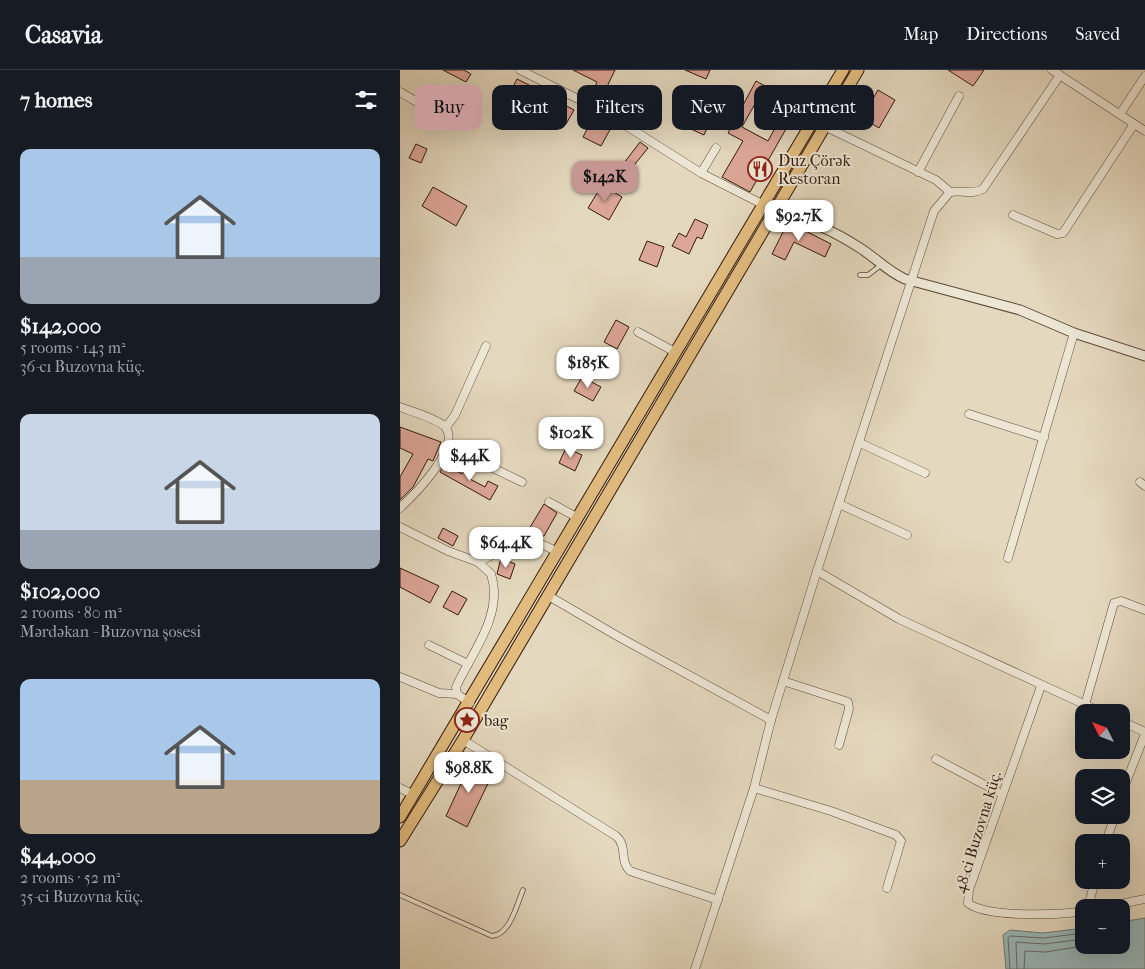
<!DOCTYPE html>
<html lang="en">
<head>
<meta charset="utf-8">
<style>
	:root { --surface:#171b24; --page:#20242c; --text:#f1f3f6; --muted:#9ea1a6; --line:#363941; --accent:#c59692 }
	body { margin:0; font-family:"IM FELL French Canon",serif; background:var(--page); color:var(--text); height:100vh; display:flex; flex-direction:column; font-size:19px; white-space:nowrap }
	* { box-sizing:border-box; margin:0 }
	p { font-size:16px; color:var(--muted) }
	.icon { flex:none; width:28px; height:28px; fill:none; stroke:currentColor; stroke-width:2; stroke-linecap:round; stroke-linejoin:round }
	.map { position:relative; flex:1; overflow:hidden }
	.sheet { display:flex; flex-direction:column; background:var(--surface); width:400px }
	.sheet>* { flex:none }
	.hud { position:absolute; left:15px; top:15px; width:475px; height:45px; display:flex; gap:10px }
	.needle { width:32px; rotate:312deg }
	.tools { position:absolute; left:675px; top:634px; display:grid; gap:10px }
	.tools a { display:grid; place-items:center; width:55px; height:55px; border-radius:10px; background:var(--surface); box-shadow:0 5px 20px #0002; font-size:25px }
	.price { position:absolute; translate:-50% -42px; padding:0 11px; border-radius:10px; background:#fff; color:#222; font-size:16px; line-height:32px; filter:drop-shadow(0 1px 2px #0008) }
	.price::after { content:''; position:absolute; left:50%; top:30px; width:15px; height:11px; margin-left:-8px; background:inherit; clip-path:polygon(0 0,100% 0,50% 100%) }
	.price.active { background:var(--accent); color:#111 }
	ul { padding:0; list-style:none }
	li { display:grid; align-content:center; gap:10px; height:265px; padding:0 20px }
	li span { display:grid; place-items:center; height:155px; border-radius:10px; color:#555 }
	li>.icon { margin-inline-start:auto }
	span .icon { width:90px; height:90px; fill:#fffc; stroke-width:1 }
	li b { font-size:21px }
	h2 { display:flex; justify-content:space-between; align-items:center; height:60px; padding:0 20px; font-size:21px }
	.pill { padding:0 18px; border-radius:10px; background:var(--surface); box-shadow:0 5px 20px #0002; font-size:18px; line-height:45px }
	.pill.active { background:var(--accent); color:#111 }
	header { display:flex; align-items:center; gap:30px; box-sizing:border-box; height:70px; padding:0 25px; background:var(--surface); border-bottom:1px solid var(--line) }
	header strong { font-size:24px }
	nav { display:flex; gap:28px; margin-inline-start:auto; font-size:18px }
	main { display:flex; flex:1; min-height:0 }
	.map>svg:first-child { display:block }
	.water { fill:#99b8ba; stroke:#707874 }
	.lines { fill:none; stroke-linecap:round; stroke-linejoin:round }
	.shore { stroke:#666862; stroke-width:1 }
	.building { fill:#dda798; stroke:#32190b }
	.service-casing { stroke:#5e4938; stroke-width:5.5 }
	.minor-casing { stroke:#5e4938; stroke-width:9 }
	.tertiary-casing { stroke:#5e4938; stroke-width:11 }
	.primary-casing { stroke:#32190b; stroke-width:13 }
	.service { stroke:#ede6d5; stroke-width:4 }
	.minor { stroke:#ede6d5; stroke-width:8 }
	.tertiary { stroke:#ede6d5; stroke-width:9 }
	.primary { stroke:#e2bc7f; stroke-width:11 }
	.labels { text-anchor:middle; stroke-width:4; stroke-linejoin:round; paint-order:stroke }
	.poi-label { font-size:16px; fill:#32190b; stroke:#ede6d5; text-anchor:start }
	.street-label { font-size:16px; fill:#32190b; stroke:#ede6d5 }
</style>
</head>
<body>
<header>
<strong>Casavia</strong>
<nav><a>Map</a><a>Directions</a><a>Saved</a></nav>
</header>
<main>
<section class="sheet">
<h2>7 homes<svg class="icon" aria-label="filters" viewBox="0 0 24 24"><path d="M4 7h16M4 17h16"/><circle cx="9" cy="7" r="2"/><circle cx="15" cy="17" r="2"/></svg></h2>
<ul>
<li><span style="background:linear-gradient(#a9c7e8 70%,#9aa5b1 0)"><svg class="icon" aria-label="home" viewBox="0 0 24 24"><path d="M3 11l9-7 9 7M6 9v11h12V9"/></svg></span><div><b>$142,000</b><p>5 rooms · 143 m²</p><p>36-cı Buzovna küç.</p></div></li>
<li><span style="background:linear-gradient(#c9d6e8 75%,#9aa5b1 0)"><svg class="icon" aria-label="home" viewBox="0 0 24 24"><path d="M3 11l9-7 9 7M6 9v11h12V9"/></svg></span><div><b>$102,000</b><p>2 rooms · 80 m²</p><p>Mərdəkan - Buzovna şosesi</p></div></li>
<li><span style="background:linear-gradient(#a9c7e8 65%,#b9a48a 0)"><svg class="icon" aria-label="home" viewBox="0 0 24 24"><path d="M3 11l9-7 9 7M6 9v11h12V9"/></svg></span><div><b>$44,000</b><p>2 rooms · 52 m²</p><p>35-ci Buzovna küç.</p></div></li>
</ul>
</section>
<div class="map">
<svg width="745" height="899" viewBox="0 0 745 899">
	<rect width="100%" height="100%" fill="#e4d8be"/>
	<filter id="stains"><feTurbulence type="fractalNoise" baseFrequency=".004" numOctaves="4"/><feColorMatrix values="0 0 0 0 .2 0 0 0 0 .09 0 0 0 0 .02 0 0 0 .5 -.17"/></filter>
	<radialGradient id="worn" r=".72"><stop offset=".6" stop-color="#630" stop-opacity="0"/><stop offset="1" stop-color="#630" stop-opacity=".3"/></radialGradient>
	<polygon class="water" points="745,848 745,899 606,899 603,865 610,860 643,863 684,858 684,875 721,875 721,852"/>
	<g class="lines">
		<g class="shore">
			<polyline points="610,899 608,868 610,866 644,868 684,863"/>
			<polyline points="617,899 616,872 644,874 684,869"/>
			<polyline points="624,899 625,881 645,882 690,875"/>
		</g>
	</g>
	<g class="building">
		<polygon points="43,0 64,0 71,4 66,12"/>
		<polygon points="173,0 215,0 202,27 192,23 197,12"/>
		<polygon points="285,0 310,0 306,9"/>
		<polygon points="548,0 584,0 573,16"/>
		<polygon points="117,9 141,21 138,27 159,38 161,33 174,40 166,54 108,27"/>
		<polygon points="356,11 365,16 342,57 368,71 381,47 390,52 350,122 322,107 343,71 328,63"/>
		<polygon points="478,20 495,30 479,58 462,48"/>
		<polygon points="298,41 312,47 304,65 291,59"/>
		<polygon points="194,46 212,56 201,76 183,67"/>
		<polygon points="240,72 248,78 231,99 224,93"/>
		<polygon points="16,74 27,79 21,93 9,88"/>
		<polygon points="202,115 222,127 209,150 188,138"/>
		<polygon points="33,117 67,136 56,156 22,136"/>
		<polygon points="295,149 308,155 302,169 297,167 289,184 272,176 279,163 286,167"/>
		<polygon points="388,152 431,174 425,187 394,172 385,190 372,184"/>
		<polygon points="247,171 264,177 257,197 239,190"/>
		<polygon points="216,250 229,257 217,279 204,272"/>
		<polygon points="182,307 201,317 193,331 174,321"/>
		<polygon points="0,357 41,372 33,391 28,389 13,417 0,430 0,407 13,384 0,378"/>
		<polygon points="166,378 182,385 175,401 159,393"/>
		<polygon points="45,394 62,404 66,397 74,402 70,409 85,417 88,411 98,416 90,430 40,402"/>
		<polygon points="144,434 157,443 144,466 127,468 126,464"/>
		<polygon points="43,458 58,466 53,476 38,468"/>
		<polygon points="101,488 115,494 110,509 97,504"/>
		<polygon points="0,498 39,516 30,533 0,517"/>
		<polygon points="52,521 67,529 58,545 43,537"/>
		<polygon points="71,692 93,703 67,757 46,746"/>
	</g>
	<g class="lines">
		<defs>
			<g id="service">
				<polyline points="445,26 465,35"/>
				<polyline points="460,205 468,205 481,195"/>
				<path d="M0,825L92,866C110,865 117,834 123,820"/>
			</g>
			<g id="minor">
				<polyline points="120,0 206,43 301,103 362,134"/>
				<polyline points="652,0 745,61"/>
				<polyline points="0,22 41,46"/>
				<polyline points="720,44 745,6"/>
				<polyline points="424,56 536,110 550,122"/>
				<polyline points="518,102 559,26"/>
				<polyline points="301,103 316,78"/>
				<polyline points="613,145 657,164 663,163 734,54"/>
				<polyline points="238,262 275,282"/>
				<path d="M0,337C10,341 41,350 46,358C60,379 14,425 0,438"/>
				<polyline points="569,344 644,368"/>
				<polyline points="46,357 55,345 86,276"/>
				<polyline points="460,373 525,403"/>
				<polyline points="47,376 122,412"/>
				<polyline points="740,412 745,416"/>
				<polyline points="149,432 178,448"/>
				<polyline points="439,434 507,465"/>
				<path d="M0,457L48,481L78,492C95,484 120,470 139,474C146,475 152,479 158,483"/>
				<polyline points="608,488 674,263"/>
				<polyline points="417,501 499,549 701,642"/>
				<polyline points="147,525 219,567 371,650"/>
				<polyline points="29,575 68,594"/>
				<polyline points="0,607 39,623 57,624"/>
				<polyline points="383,611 448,632 449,639 439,675"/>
				<path d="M641,616L569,820L568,833C586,848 660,845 684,841"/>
				<path d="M70,633L57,624L56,617C72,582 104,545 91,504L78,492"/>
				<polyline points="685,635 714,533 721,531 745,540"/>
				<polyline points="721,651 745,662"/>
				<path d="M63,670L216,766C228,776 219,791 230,801L318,830"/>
				<polyline points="536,689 602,724"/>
				<polyline points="0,718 14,725"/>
				<polyline points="354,718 431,741 496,765 501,771 487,818"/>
				<polyline points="721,725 745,664"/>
				<polyline points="706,772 715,745"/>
				<polyline points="688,838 695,810"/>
				<polyline points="701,838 745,829"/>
				<path d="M295,899L354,718L371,650L417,501L534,141L550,122C561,120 573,125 583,119L660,5"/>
			</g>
			<path id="tertiary" d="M375,139C404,148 434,161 460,178C476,188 487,201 505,209L620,240L674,263L745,286"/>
			<g id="primary">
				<polyline points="0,747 443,0"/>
				<polyline points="0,771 63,670 458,0"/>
			</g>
		</defs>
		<use href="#service" class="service-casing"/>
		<use href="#minor" class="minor-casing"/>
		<use href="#tertiary" class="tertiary-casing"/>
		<use href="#primary" class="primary-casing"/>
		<use href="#service" class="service"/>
		<use href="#minor" class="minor"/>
		<use href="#tertiary" class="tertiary"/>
		<use href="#primary" class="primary"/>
	</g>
	<defs>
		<symbol id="restaurant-ring" viewBox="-11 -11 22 22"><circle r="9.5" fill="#ede6d5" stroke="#8f2418" stroke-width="1.5"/><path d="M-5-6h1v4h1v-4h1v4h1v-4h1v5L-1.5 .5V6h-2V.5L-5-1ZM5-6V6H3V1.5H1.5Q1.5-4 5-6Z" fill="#8f2418"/></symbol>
		<symbol id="sight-ring" viewBox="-11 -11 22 22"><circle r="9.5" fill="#ede6d5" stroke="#8f2418" stroke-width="1.5"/><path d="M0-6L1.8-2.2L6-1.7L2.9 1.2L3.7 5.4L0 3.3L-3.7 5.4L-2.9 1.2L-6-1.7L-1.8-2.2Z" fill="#8f2418"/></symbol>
	</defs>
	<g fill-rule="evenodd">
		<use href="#restaurant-ring" x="346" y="85" width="28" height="28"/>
		<use href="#sight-ring" x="53" y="636" width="28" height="28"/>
	</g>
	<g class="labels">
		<g class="poi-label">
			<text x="378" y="96">Duz Çörək<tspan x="378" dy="18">Restoran</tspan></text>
			<text x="84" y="656">bag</text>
		</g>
		<g class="street-label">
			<text transform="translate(577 762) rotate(-73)" y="6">48-ci Buzovna küç.</text>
		</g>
	</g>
	<rect width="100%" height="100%" filter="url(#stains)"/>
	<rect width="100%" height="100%" fill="url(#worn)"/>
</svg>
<div class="tools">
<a><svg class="needle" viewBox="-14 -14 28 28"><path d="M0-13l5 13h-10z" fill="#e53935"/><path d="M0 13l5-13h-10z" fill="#9ea1a6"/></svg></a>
<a><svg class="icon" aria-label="layers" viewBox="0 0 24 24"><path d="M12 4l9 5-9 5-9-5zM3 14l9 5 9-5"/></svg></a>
<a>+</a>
<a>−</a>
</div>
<b class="price active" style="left:205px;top:133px">$142K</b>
<b class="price" style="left:399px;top:172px">$92.7K</b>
<b class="price" style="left:188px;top:319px">$185K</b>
<b class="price" style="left:171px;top:389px">$102K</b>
<b class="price" style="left:70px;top:412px">$44K</b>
<b class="price" style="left:106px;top:499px">$64.4K</b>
<b class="price" style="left:69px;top:724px">$98.8K</b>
<div class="hud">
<a class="pill active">Buy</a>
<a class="pill">Rent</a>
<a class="pill">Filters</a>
<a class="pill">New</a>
<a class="pill">Apartment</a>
</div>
</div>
</main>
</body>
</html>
